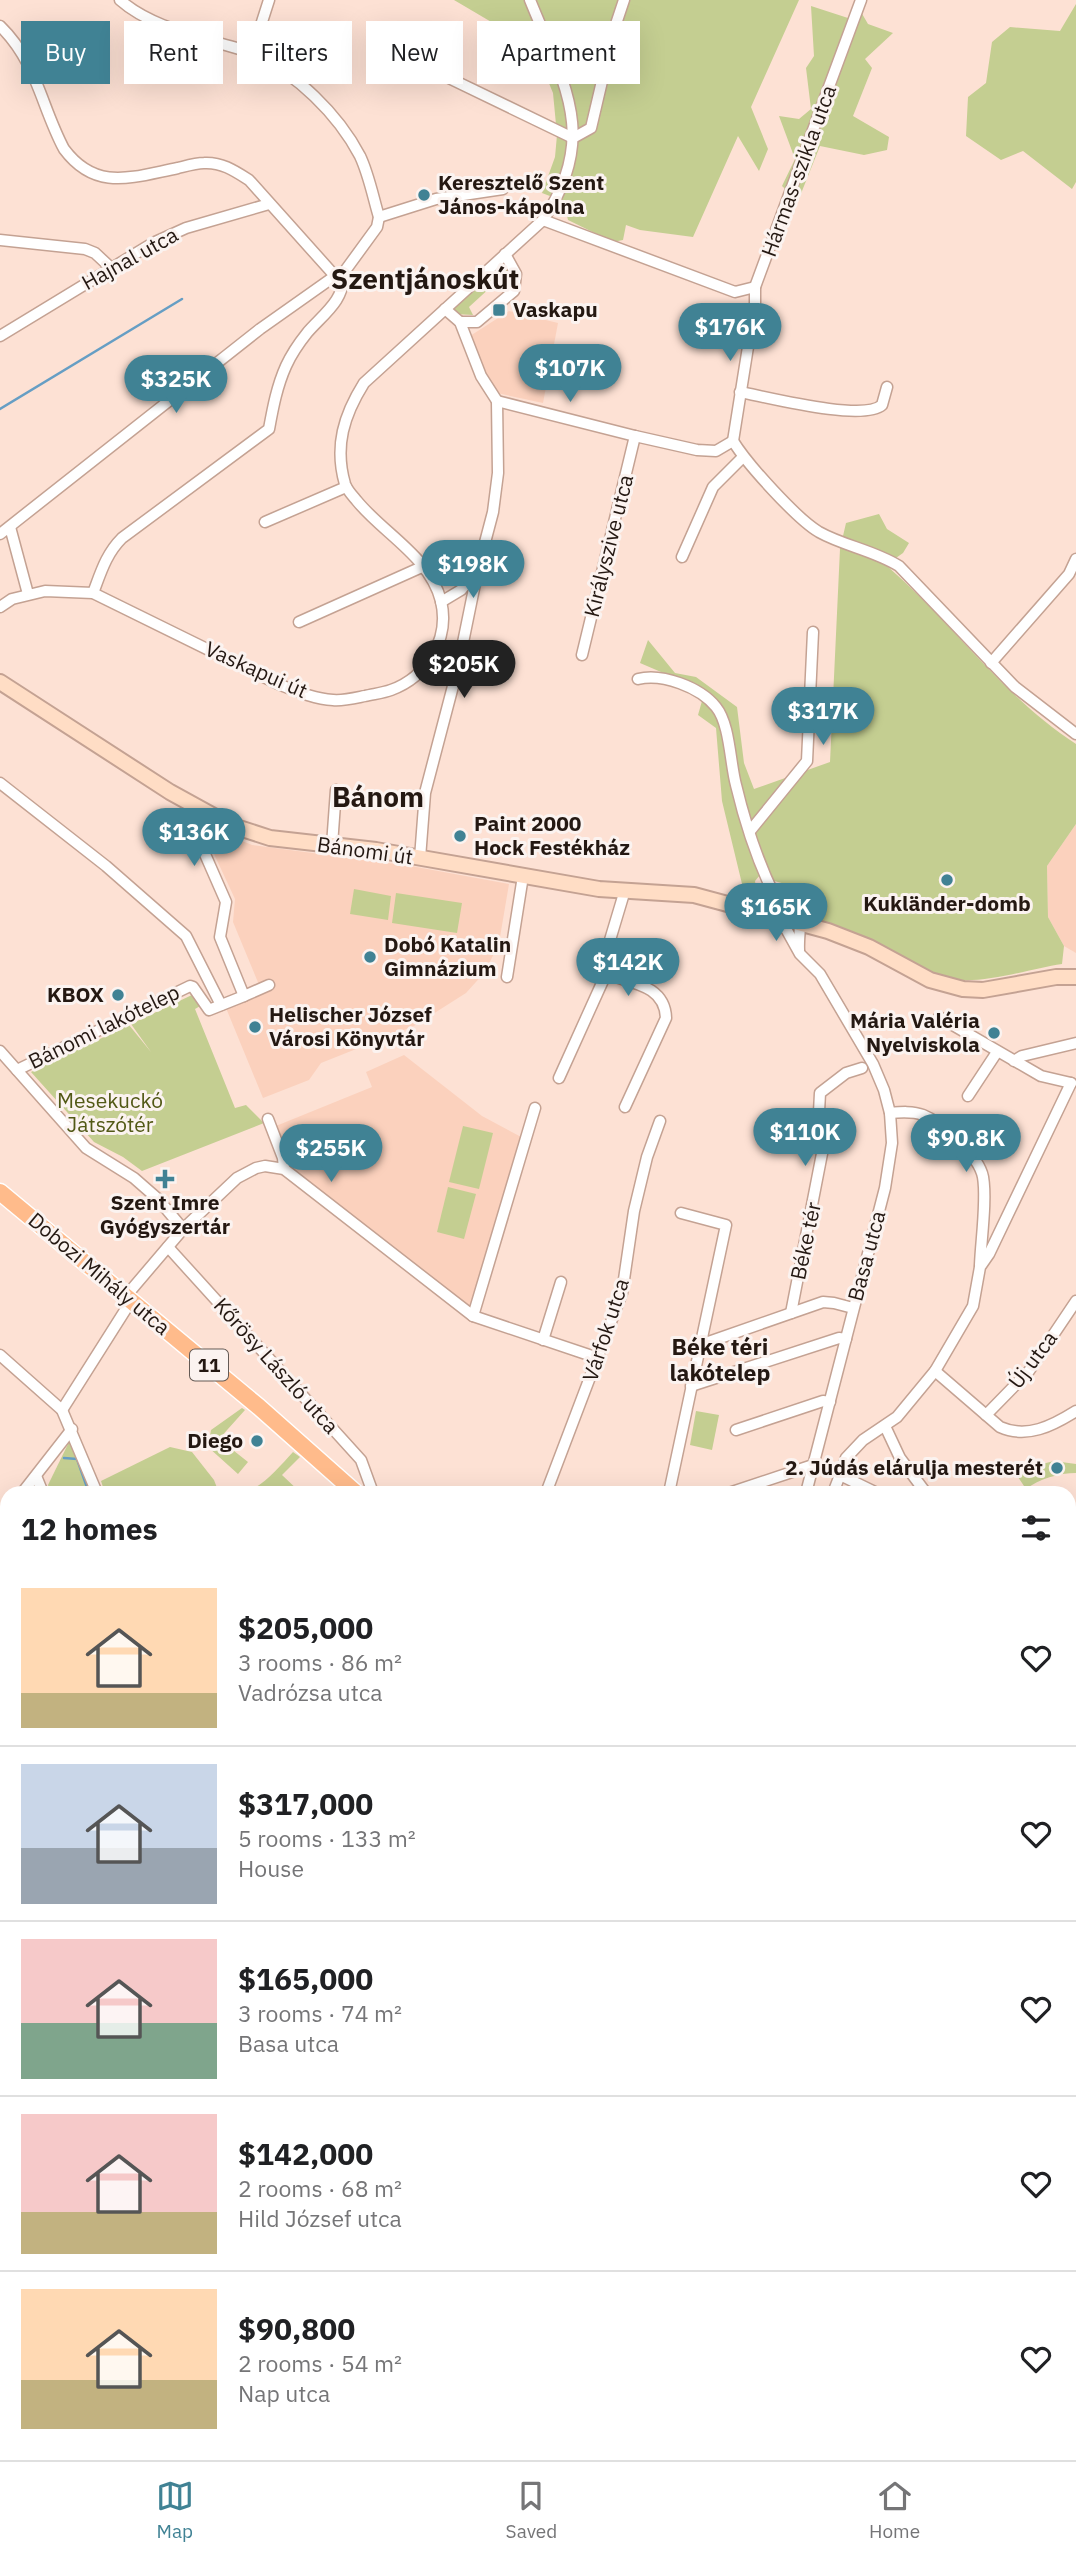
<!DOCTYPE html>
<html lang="en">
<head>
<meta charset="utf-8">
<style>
	:root { --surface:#fff; --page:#f6f6f6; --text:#202124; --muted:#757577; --line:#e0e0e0; --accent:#408294 }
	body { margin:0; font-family:"IBM Plex Sans",sans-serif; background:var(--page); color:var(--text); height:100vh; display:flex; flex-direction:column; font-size:26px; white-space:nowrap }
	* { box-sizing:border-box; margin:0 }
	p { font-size:23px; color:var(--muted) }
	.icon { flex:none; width:38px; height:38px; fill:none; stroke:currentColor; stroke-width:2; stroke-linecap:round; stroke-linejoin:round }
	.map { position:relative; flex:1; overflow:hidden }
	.details { position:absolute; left:0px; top:1486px; width:1076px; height:975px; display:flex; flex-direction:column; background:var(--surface); border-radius:21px 21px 0 0; box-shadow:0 7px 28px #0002 }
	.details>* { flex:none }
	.hud { position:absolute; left:21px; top:21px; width:700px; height:63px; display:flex; gap:14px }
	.price { position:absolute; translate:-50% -60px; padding:0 16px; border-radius:24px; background:var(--accent); color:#fff; font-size:23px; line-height:46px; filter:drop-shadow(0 2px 4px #0008) }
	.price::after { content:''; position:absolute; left:50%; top:42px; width:21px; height:16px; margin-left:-10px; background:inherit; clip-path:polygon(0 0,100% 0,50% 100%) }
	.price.selected { background:#222; color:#fff }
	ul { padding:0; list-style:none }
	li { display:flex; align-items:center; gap:21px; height:175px; padding:0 21px }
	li+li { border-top:2px solid var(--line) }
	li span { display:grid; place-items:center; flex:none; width:196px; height:140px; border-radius:0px; color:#555 }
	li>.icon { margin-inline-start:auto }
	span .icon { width:84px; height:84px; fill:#fffc; stroke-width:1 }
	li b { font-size:30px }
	h2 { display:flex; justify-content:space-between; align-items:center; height:84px; padding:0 21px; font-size:30px }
	.pill { padding:0 24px; border-radius:0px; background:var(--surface); box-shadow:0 7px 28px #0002; font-size:24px; line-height:63px }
	.pill.selected { background:var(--accent); color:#fff }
	.dock { display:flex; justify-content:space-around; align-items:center; height:98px; border-top:2px solid var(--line); background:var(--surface); font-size:19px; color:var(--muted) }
	.dock a { display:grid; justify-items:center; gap:4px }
	.dock .selected { color:var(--accent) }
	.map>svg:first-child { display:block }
	.built { fill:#fbd1bd }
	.green { fill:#c4ce91 }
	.water { fill:#669ec4 }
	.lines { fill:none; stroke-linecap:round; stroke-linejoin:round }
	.stream { stroke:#669ec4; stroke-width:2.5 }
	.street-casing { stroke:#c4a293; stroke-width:13 }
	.secondary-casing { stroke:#c4a293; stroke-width:18 }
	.primary-casing { stroke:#fff; stroke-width:19 }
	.street { stroke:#fff; stroke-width:10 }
	.secondary { stroke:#ffddc5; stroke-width:14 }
	.primary { stroke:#ffbb8b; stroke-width:16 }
	.poi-dot { fill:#408294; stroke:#fbf3f0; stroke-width:2.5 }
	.labels { text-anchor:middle; stroke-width:6; stroke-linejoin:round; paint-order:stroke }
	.shield { fill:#fbf3f0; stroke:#645a55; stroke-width:2 }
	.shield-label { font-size:19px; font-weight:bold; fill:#241812 }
	.street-label { font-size:21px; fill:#241812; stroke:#fbf3f0 }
	.poi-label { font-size:21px; font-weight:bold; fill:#241812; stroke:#fbf3f0; text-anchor:start }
	.park-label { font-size:21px; fill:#525916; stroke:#fbf3f0 }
	.neighbourhood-label { font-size:23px; font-weight:bold; fill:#241812; stroke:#fbf3f0 }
	.district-label { font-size:28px; font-weight:bold; fill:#241812; stroke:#fbf3f0 }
</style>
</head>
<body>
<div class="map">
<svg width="1076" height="2460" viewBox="0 0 1076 2460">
	<rect width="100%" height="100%" fill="#fde1d4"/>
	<g class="built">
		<polygon points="509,311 558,323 543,403 497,393 490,384 470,336"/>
		<polygon points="1076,824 1076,953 1064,946 1048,917 1047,866"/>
		<polygon points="213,829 252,845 411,866 509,884 499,943 485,972 466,993 414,1026 321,1063 309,1080 263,1098 226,1008 262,992 233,922 235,899 208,841"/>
		<polygon points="404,1055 482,1116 525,1139 473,1316 284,1169 271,1128 372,1087 366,1072"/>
		<polygon points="1069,1609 1076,1611 1076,1717 1069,1725"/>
	</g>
	<g class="green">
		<polygon points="454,0 799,0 751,107 768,149 759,171 738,136 693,237 640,230 626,225 623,240 613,242 568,220 566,212 568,203 542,193 555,157 557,135 553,93 534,47"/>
		<polygon points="1076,4 1076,182 1072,189 1023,151 1001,160 966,136 968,97 986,83 992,42 1010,27 1060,31"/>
		<polygon points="811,6 848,18 861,12 868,24 893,33 865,59 872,68 853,116 889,137 887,150 864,155 820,146 798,201 782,186 795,159 779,116 799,119 811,109 806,68 814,56"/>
		<polygon points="501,263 509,266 513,280 510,283 504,275 469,307 473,315 454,314 450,307"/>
		<path d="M879,514L887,529L909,543L903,553L886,565C952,622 1002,696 1076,744V824L1047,866L1048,917L1064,946L1062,964C1029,969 982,985 950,979C921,972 895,951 868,939C848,930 826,928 807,917C803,882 800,889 771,880L765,869L755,881L757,896L747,904L727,899L743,888L722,801L716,728L698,715L704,694L667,683L661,672L640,663L648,640L675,673L696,677L737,707L744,763L754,789L830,762L840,549L846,523Z"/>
		<polygon points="354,889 391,896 388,920 350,914"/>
		<polygon points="396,893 462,903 457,933 392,923"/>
		<polygon points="194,994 202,1005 195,1009 235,1108 246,1105 264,1123 142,1171 123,1157 94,1142 31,1072 129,1025 151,1052 131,1024"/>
		<polygon points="463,1126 493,1133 479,1189 449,1182"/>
		<polygon points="448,1187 476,1194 464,1239 437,1232"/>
		<polygon points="242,1408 245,1410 219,1439 248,1462 238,1474 208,1447 211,1430"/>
		<polygon points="696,1411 719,1415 712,1450 690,1445"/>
		<polygon points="73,1441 92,1493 51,1493 48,1485 69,1442"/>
		<polygon points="170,1447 192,1452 214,1480 219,1493 105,1493 101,1481"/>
		<path d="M293,1452L300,1457L282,1475L301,1493H244C264,1486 279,1467 293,1452Z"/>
		<path d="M1054,1461L1076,1464V1473C1059,1473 1039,1479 1026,1489L1014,1471Z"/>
		<polygon points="1076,1761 1076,1989 1069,1984 1069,1768"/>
		<polygon points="1076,2153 1076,2258 1069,2264 1069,2161"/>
		<polygon points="1076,2331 1076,2416 1069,2418 1069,2337"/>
		<polygon points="544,2454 803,2454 803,2459 805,2460 528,2460"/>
		<polygon points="873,2454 972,2454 963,2456 964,2460 862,2460"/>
	</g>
	<polygon class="water" points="1076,2429 1076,2460 983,2460 1003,2454 1069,2454 1069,2431"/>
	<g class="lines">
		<g class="stream">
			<polyline points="0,409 182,299"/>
			<polyline points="64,1458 77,1459 89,1493"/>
		</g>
		<defs>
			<g id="street">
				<path d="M0,26C37,62 41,106 64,149C96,192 132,177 178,168C186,166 196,163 204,163C222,162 235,171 249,180L335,276"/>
				<polyline points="252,53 269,0"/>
				<polyline points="424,66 573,138 591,128 614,30 624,0"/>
				<polyline points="379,217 436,199 503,189"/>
				<polyline points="543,220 735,292 755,287"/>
				<polyline points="0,240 85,249 95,253 110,267"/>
				<polyline points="460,322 477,322 514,291 516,274 505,254"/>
				<polyline points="0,336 153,243 186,228 269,204"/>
				<path d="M740,392C767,397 863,422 882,405L887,387"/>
				<polyline points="497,401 635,436 697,450 716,451 733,441"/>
				<polyline points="733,441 755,303 755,287 861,0"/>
				<path d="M733,441C747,464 797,519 819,532C844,546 873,550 899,566L1015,687L1076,734"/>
				<polyline points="265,522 346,487"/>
				<polyline points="10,527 28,594"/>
				<path d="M0,534L260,329L335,276L342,275L377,227L379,217C373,197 369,175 360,156C338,114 296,73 253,54C243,49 232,47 222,44C188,34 147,24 120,0"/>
				<polyline points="682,557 713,487 743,457"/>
				<path d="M93,593C101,572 106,554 122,538L269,429C273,407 277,386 286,366C291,355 299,343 307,333C320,317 347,299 342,275"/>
				<polyline points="441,602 461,590 475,573"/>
				<path d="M0,607L12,599L45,591L93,593L278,684C296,691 314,699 333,700C343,701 355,698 365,696C373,694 383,693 391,690C427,677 450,639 441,601C430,557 384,534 357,501C352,495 347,490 345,484C334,446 344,415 364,383L543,220C600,136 563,82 530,0"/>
				<polyline points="299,622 424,566"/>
				<polyline points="582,655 635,436"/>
				<polyline points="991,663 1069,574 1076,559"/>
				<path d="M638,679C662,673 700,687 716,707C730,724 730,763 736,785C745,823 758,862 775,897"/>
				<polyline points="0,783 106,866 186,936 221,1005"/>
				<polyline points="750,831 807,761 813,632"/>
				<polyline points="332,845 336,790"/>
				<polyline points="420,858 425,793 458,667 478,569 493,512 498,473 497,401 481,376 460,322 445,309"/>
				<path d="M767,916C767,902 772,896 785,893L796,899C804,915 798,932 799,950"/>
				<polyline points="780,918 800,954 820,974 873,1064 884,1090 890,1113 892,1143 885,1188 806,1493"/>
				<path d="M606,974C631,983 665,985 666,1018L625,1107"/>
				<polyline points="507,977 523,876"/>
				<polyline points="244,996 269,985"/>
				<polyline points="939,1017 1041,1076 1071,1083"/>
				<polyline points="0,1051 86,1148 134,1178 158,1199 183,1229"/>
				<polyline points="1014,1061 1022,1056 1076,1043"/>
				<polyline points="17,1070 190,986 193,987 209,1010 244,996 220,937 226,902 201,845 211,815"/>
				<polyline points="559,1078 606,974 607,950 625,890"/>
				<polyline points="968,1096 997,1052"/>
				<path d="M890,1113C901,1112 913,1111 923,1115C943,1123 979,1156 983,1177C987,1200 981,1240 980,1265"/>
				<polyline points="268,1119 283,1158 284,1169"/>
				<polyline points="168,1247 361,1460 373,1493"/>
				<polyline points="126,1296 183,1229 237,1178 256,1168 265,1166 284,1169 473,1316 598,1358"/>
				<polyline points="791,1313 826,1133 819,1112 820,1093 846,1073 862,1068"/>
				<polyline points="473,1316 535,1108"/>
				<polyline points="543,1340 561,1282"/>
				<polyline points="700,1345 823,1302 834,1303 853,1308"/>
				<polyline points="0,1355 62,1410 97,1493"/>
				<path d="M935,1371L1000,1427C1027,1439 1052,1426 1076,1411"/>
				<polyline points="691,1386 839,1338 846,1339"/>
				<polyline points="62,1410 131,1301"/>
				<polyline points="986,1415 1029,1371 1076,1301"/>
				<polyline points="885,1426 900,1458 926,1493"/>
				<polyline points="736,1430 823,1401 830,1402"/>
				<polyline points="36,1476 43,1493"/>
				<polyline points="22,1493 72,1429"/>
				<polyline points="546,1493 622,1293 634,1211 647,1157 660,1121"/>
				<polyline points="669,1493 726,1225 681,1213"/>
				<polyline points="729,1493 813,1465"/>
				<polyline points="833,1493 840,1475"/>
				<polyline points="877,1493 840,1475 846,1458 863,1440 897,1417 935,1371 973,1306 980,1267 989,1254 1071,1083"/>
				<polyline points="0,1518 7,1510"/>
				<polyline points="1069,1599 1076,1602"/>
				<polyline points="0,1674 7,1687"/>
				<polyline points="0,1765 7,1763"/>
				<polyline points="0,1887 7,1885"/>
				<polyline points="3,2204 7,2211"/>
				<polyline points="0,2280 7,2279"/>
				<polyline points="1069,2307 1076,2302"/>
				<polyline points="121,2454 122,2460"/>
				<polyline points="378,2454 378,2460"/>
				<polyline points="239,2460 252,2454"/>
				<polyline points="516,2460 533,2454"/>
			</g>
			<polyline id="secondary" points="0,682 170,792 230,825 270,838 376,850 599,889 694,895 828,931 869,947 930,980 963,989 983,990 1056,977 1076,977"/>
			<g id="primary">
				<polyline points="0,1192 259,1407 356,1493"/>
				<polyline points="1069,1748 1076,1741"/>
			</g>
		</defs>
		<use href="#street" class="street-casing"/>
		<use href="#secondary" class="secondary-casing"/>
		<use href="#primary" class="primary-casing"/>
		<use href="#street" class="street"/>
		<use href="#secondary" class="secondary"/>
		<use href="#primary" class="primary"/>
	</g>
	<g class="poi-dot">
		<circle cx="424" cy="195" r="7"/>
		<rect x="492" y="303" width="14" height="14" rx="3.5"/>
		<circle cx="460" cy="836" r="7"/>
		<circle cx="947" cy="880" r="7"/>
		<circle cx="370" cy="957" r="7"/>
		<circle cx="118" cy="995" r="7"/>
		<circle cx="255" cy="1027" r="7"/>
		<circle cx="994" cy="1033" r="7"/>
		<path d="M161.5 1168.5h7v7h7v7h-7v7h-7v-7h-7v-7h7z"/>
		<circle cx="257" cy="1441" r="7"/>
		<circle cx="1057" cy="1468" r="7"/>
	</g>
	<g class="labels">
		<rect class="shield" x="190" y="1349.5" width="38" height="31" rx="5"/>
		<g class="shield-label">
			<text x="209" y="1372">11</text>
		</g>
		<g class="street-label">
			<text transform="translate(799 171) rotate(-70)" y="7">Hármas-szikla utca</text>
			<text transform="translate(130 259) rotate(-29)" y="7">Hajnal utca</text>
			<text transform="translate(609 546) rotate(-76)" y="7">Királyszive utca</text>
			<text transform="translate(256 670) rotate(24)" y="7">Vaskapui út</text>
			<text transform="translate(365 851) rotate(8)" y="7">Bánomi út</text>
			<text transform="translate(104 1027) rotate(-26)" y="7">Bánomi lakótelep</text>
			<text transform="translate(806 1241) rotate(-78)" y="7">Béke tér</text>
			<text transform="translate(867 1256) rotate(-75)" y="7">Basa utca</text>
			<text transform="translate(99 1274) rotate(40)" y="7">Dobozi Mihály utca</text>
			<text transform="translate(606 1330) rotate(-72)" y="7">Várfok utca</text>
			<text transform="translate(1033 1360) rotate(-53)" y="7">Új utca</text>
			<text transform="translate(276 1366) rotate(48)" y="7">Kőrösy László utca</text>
		</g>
		<g class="poi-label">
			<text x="438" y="190">Keresztelő Szent<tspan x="438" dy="24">János-kápolna</tspan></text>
			<text x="513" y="317">Vaskapu</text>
			<text x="474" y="831">Paint 2000<tspan x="474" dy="24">Hock Festékház</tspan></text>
			<text x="947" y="911" text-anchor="middle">Kukländer-domb</text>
			<text x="384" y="952">Dobó Katalin<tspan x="384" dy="24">Gimnázium</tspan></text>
			<text x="104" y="1002" text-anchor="end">KBOX</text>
			<text x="269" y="1022">Helischer József<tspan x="269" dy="24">Városi Könyvtár</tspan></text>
			<text x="980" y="1028" text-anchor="end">Mária Valéria<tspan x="980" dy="24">Nyelviskola</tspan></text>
			<text x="165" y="1210" text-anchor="middle">Szent Imre<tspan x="165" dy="24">Gyógyszertár</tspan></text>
			<text x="243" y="1448" text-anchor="end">Diego</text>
			<text x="1043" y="1475" text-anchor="end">2. Júdás elárulja mesterét</text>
		</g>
		<g class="park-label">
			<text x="110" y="1108">Mesekuckó<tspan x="110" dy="24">Játszótér</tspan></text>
		</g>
		<g class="neighbourhood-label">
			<text x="720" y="1355">Béke téri<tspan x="720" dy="26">lakótelep</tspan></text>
		</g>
		<g class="district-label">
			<text x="425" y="289">Szentjánoskút</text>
			<text x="378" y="807">Bánom</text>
		</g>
	</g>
</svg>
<b class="price" style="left:730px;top:363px">$176K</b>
<b class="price" style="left:570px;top:404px">$107K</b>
<b class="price" style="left:176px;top:415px">$325K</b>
<b class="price" style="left:473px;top:600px">$198K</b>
<b class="price selected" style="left:464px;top:700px">$205K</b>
<b class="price" style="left:823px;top:747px">$317K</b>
<b class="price" style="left:194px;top:868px">$136K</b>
<b class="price" style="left:776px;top:943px">$165K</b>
<b class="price" style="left:628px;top:998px">$142K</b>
<b class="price" style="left:805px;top:1168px">$110K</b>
<b class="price" style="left:966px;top:1174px">$90.8K</b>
<b class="price" style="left:331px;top:1184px">$255K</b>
<div class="hud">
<a class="pill selected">Buy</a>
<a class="pill">Rent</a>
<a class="pill">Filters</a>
<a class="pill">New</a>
<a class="pill">Apartment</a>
</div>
<section class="details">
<h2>12 homes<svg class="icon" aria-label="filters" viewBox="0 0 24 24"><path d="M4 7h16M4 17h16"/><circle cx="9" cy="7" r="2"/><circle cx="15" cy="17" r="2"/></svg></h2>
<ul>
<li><span style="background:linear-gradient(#ffd9b3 75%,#c2b280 0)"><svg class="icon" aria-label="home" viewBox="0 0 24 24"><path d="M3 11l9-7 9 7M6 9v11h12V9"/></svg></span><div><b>$205,000</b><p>3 rooms · 86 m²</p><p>Vadrózsa utca</p></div><svg class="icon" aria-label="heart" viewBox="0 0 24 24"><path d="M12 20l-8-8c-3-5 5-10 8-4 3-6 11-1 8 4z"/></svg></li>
<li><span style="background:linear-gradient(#c9d6e8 60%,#9aa5b1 0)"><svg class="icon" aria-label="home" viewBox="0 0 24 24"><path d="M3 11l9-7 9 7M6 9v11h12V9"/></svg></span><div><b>$317,000</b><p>5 rooms · 133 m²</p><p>House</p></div><svg class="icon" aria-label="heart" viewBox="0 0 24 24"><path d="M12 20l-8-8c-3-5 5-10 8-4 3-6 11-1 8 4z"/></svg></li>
<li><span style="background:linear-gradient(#f6c9c9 60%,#7fa58c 0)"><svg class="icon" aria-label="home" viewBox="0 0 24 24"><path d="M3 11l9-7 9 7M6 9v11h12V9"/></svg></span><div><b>$165,000</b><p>3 rooms · 74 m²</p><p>Basa utca</p></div><svg class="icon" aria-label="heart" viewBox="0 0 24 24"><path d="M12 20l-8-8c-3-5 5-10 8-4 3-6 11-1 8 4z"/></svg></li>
<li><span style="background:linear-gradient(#f6c9c9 70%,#c2b280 0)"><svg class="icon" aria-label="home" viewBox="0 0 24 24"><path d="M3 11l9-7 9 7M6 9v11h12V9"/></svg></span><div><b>$142,000</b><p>2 rooms · 68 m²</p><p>Hild József utca</p></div><svg class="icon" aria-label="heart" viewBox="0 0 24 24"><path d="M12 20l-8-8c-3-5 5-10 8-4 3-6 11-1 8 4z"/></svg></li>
<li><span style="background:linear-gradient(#ffd9b3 65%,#c2b280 0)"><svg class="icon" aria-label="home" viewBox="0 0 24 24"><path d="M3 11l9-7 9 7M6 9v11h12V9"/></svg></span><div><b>$90,800</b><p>2 rooms · 54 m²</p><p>Nap utca</p></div><svg class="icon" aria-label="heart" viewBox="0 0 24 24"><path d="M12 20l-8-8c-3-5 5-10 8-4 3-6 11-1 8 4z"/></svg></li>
</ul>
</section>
</div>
<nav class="dock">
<a class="selected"><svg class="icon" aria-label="map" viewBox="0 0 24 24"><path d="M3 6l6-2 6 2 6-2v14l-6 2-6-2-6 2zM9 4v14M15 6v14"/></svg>Map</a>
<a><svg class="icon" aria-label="saved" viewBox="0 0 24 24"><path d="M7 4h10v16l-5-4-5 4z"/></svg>Saved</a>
<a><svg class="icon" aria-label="home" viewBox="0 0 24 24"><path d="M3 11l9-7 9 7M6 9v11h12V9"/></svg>Home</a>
</nav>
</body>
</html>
